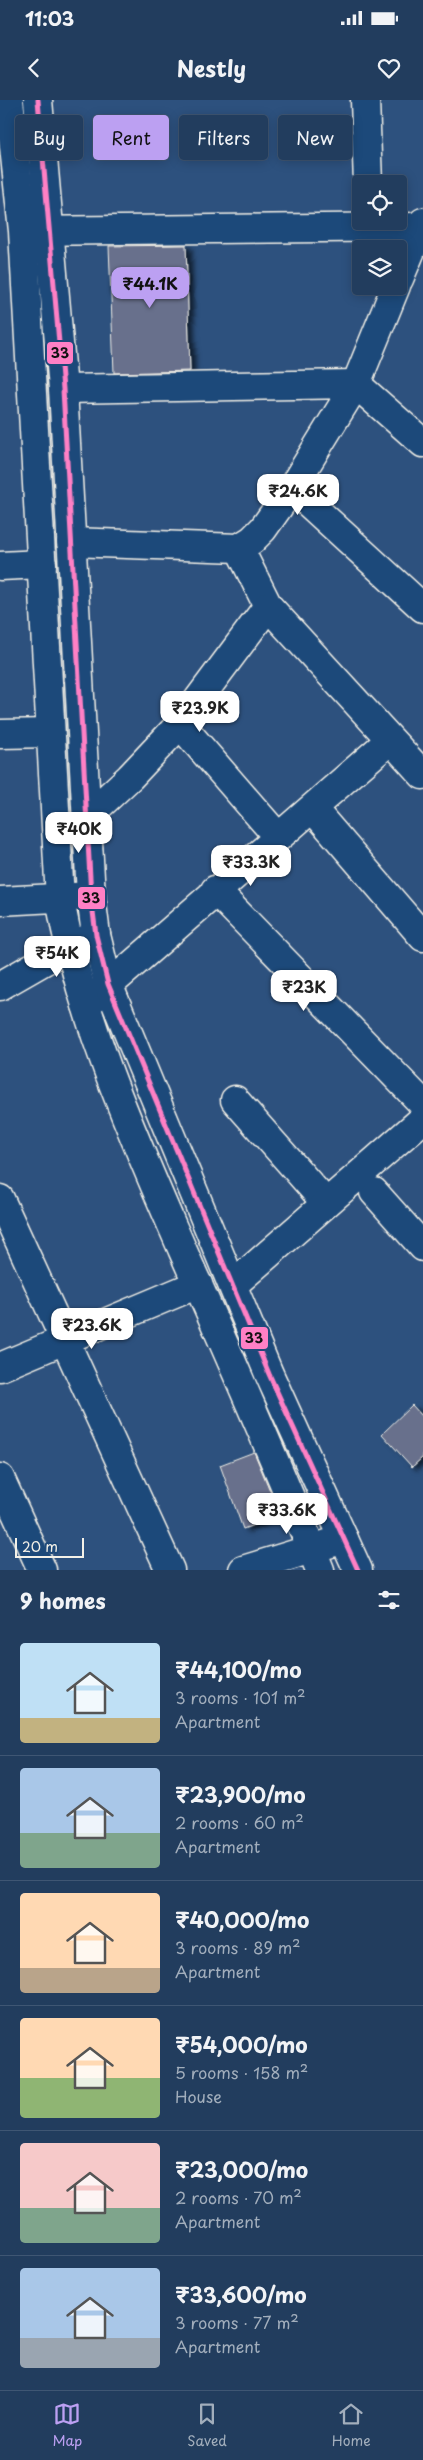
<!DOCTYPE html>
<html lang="en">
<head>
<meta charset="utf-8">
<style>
	:root { --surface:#223d5e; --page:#2e4867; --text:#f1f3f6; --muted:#a2aebc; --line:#3f5673; --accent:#bca0f2 }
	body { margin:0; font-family:"Playpen Sans",sans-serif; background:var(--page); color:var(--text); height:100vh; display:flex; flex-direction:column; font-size:19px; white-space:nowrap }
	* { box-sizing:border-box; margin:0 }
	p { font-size:16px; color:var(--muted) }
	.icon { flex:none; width:28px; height:28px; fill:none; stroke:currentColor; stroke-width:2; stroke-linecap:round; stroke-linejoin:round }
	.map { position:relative; height:1470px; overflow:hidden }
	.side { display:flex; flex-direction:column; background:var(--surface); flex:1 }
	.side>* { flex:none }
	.top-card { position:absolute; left:15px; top:15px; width:394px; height:45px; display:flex; gap:10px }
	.tools { position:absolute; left:352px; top:75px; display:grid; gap:10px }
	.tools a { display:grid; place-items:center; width:55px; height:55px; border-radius:5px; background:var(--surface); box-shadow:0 2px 12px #0003,0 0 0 1px var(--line); font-size:25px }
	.scale { position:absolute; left:15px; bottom:12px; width:69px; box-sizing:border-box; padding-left:5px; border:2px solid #f4f1e8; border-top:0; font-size:14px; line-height:18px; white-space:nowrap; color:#f4f1e8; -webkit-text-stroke:4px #1f4a7a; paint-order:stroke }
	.price { position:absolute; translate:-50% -42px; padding:0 11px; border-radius:10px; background:#fff; color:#222; font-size:16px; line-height:32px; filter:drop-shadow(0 1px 2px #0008) }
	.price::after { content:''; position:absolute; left:50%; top:30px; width:15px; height:11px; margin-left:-8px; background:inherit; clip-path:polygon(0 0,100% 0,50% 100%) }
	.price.selected { background:var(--accent); color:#111 }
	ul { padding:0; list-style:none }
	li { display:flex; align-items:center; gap:15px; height:125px; padding:0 20px }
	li+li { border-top:1px solid var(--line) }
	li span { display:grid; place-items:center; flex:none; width:140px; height:100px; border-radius:5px; color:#555 }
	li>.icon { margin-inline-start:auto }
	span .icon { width:60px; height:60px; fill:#fffc; stroke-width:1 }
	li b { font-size:21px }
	h2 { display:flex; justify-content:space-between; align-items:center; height:60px; padding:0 20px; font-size:21px }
	.chip { padding:0 18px; border-radius:5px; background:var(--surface); box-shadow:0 2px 12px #0003,0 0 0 1px var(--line); font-size:18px; line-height:45px }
	.chip.selected { background:var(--accent); color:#111 }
	.status { display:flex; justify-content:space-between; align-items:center; height:35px; padding:0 25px; background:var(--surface); direction:ltr }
	.status svg { height:14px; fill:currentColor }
	header { display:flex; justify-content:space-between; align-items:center; height:65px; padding:0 20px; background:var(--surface); font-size:22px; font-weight:700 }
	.tab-bar { display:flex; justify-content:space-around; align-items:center; height:70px; border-top:1px solid var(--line); background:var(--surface); font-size:14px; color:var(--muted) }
	.tab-bar a { display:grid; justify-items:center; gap:2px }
	.tab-bar .selected { color:var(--accent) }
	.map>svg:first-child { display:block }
	.building { fill:#676f8c; stroke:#f4f1e8; filter:url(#shadow) }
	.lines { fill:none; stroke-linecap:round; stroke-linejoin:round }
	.minor-casing { stroke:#f4f1e8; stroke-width:31 }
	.tertiary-casing { stroke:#f4f1e8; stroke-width:31 }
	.minor { stroke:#1f4a7a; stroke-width:28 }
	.tertiary { stroke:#1f4a7a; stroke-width:28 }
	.bus-1-casing { stroke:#1f4a7a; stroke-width:9 }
	.bus-1 { stroke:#ff80c5; stroke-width:5 }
	.line-badge { stroke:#1f4a7a; stroke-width:2 }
	.pale-badge-label { font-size:14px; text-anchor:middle; font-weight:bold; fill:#111 }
</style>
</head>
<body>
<div class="status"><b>11:03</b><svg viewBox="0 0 49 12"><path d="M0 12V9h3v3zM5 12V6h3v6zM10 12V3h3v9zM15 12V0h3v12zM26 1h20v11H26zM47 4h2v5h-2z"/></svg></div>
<header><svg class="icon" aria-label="back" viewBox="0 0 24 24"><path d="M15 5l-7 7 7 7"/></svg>Nestly<svg class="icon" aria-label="heart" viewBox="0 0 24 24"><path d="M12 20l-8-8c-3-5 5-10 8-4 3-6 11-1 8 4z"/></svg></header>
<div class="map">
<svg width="423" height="1470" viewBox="0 0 423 1470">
	<defs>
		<filter id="shadow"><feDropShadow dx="5.5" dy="3" stdDeviation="2.5" flood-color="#0009"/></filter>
	</defs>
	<rect width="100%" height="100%" fill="#2d517e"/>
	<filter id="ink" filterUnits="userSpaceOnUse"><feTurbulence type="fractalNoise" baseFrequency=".02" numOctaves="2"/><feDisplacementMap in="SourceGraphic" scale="10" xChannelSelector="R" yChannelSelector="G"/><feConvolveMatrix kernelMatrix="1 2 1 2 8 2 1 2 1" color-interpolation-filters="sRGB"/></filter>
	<g filter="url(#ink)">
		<g class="building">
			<polygon points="186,145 190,271 114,273 109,146"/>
			<polygon points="412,1305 423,1317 423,1357 412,1367 382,1334"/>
			<polygon points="254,1352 280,1415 243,1429 220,1365"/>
		</g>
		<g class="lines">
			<defs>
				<g id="minor">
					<polyline points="365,0 368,84"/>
					<polyline points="25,131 421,127"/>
					<polyline points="399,179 423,122"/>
					<polyline points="63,289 356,284 423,343"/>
					<polyline points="292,388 423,508"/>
					<polyline points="71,442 239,448 252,440 263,429 292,388 356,284 396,186"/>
					<polyline points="239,448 268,506 423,675"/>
					<polyline points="0,466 42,464"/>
					<polyline points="180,624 278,737"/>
					<polyline points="0,634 50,633"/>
					<polyline points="313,709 423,837"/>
					<polyline points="87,717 130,677 180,624 268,506"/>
					<polyline points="215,790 423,1004"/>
					<polyline points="0,801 91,796"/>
					<polyline points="0,886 68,847 96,835"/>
					<polyline points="86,905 390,640"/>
					<polyline points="235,1000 326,1103"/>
					<polyline points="374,1092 423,1147"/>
					<polyline points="0,1099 170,1470"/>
					<polyline points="233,1185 423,1019"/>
					<polyline points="0,1267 198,1184"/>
					<polyline points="0,1378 42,1470"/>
					<polyline points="243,1470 344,1439"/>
				</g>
				<g id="tertiary">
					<path d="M9,0L23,131L60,799C81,921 134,1038 183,1151C230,1257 277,1363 320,1470"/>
					<polyline points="38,0 63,289 91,796 96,835 108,884 269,1274 358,1470"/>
				</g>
			</defs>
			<use href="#minor" class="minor-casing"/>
			<use href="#tertiary" class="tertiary-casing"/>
			<use href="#minor" class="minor"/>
			<use href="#tertiary" class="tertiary"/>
			<defs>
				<polyline id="bus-1" points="38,0 63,289 91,796 96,835 108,884 269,1274 358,1470"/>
			</defs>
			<use href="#bus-1" class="bus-1-casing"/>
			<use href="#bus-1" class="bus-1"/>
		</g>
	</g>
	<g class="line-badge">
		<rect x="46" y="241" width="28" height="24" rx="5" fill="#ff80c5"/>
		<rect x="77" y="786" width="29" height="24" rx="5" fill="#ff80c5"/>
		<rect x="240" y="1226" width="29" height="24" rx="5" fill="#ff80c5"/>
	</g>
	<g class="pale-badge-label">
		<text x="60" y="258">33</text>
		<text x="91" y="803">33</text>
		<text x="254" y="1243">33</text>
	</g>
</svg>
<div class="tools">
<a><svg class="icon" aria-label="locate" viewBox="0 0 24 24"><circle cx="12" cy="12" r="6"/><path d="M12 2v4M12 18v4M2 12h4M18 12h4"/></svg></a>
<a><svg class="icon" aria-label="layers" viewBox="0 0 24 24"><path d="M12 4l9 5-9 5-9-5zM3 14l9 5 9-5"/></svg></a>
</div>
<div class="scale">20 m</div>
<b class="price selected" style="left:150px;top:209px">₹44.1K</b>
<b class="price" style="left:298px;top:416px">₹24.6K</b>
<b class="price" style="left:200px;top:633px">₹23.9K</b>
<b class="price" style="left:79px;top:754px">₹40K</b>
<b class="price" style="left:251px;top:787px">₹33.3K</b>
<b class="price" style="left:57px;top:878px">₹54K</b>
<b class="price" style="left:304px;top:912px">₹23K</b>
<b class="price" style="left:92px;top:1250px">₹23.6K</b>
<b class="price" style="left:287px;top:1435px">₹33.6K</b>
<div class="top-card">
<a class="chip">Buy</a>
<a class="chip selected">Rent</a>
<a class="chip">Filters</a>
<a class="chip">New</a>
</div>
</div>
<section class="side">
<h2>9 homes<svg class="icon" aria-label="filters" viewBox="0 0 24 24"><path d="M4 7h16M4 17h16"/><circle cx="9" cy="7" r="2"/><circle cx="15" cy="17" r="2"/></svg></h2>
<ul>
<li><span style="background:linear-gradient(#bfe0f5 75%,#c2b280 0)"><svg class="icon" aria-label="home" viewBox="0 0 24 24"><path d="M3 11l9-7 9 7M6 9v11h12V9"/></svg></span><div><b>₹44,100/mo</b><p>3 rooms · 101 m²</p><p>Apartment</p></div></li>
<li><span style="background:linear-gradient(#a9c7e8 65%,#7fa58c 0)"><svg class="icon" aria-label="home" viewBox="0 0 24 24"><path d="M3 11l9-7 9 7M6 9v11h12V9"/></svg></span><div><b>₹23,900/mo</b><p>2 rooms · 60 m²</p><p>Apartment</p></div></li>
<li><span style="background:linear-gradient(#ffd9b3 75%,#b9a48a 0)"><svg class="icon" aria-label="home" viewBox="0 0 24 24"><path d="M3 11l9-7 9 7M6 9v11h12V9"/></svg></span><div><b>₹40,000/mo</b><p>3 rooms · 89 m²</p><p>Apartment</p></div></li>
<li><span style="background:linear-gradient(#ffd9b3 60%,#8fb573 0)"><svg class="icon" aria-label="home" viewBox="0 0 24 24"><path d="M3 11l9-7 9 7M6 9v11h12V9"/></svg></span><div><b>₹54,000/mo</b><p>5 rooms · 158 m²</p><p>House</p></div></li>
<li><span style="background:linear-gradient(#f6c9c9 65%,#7fa58c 0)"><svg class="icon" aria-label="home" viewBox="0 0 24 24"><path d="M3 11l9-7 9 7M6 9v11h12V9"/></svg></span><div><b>₹23,000/mo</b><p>2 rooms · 70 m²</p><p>Apartment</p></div></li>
<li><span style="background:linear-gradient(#a9c7e8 70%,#9aa5b1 0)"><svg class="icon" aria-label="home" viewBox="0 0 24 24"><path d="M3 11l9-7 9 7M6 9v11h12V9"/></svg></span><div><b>₹33,600/mo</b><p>3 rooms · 77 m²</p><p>Apartment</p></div></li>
</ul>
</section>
<nav class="tab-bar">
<a class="selected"><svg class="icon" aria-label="map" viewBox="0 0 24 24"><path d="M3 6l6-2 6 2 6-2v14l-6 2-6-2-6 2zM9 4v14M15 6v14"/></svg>Map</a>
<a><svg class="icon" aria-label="saved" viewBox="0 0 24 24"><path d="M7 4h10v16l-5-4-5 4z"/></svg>Saved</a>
<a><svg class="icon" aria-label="home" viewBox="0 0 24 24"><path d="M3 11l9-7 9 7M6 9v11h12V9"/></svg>Home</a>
</nav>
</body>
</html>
